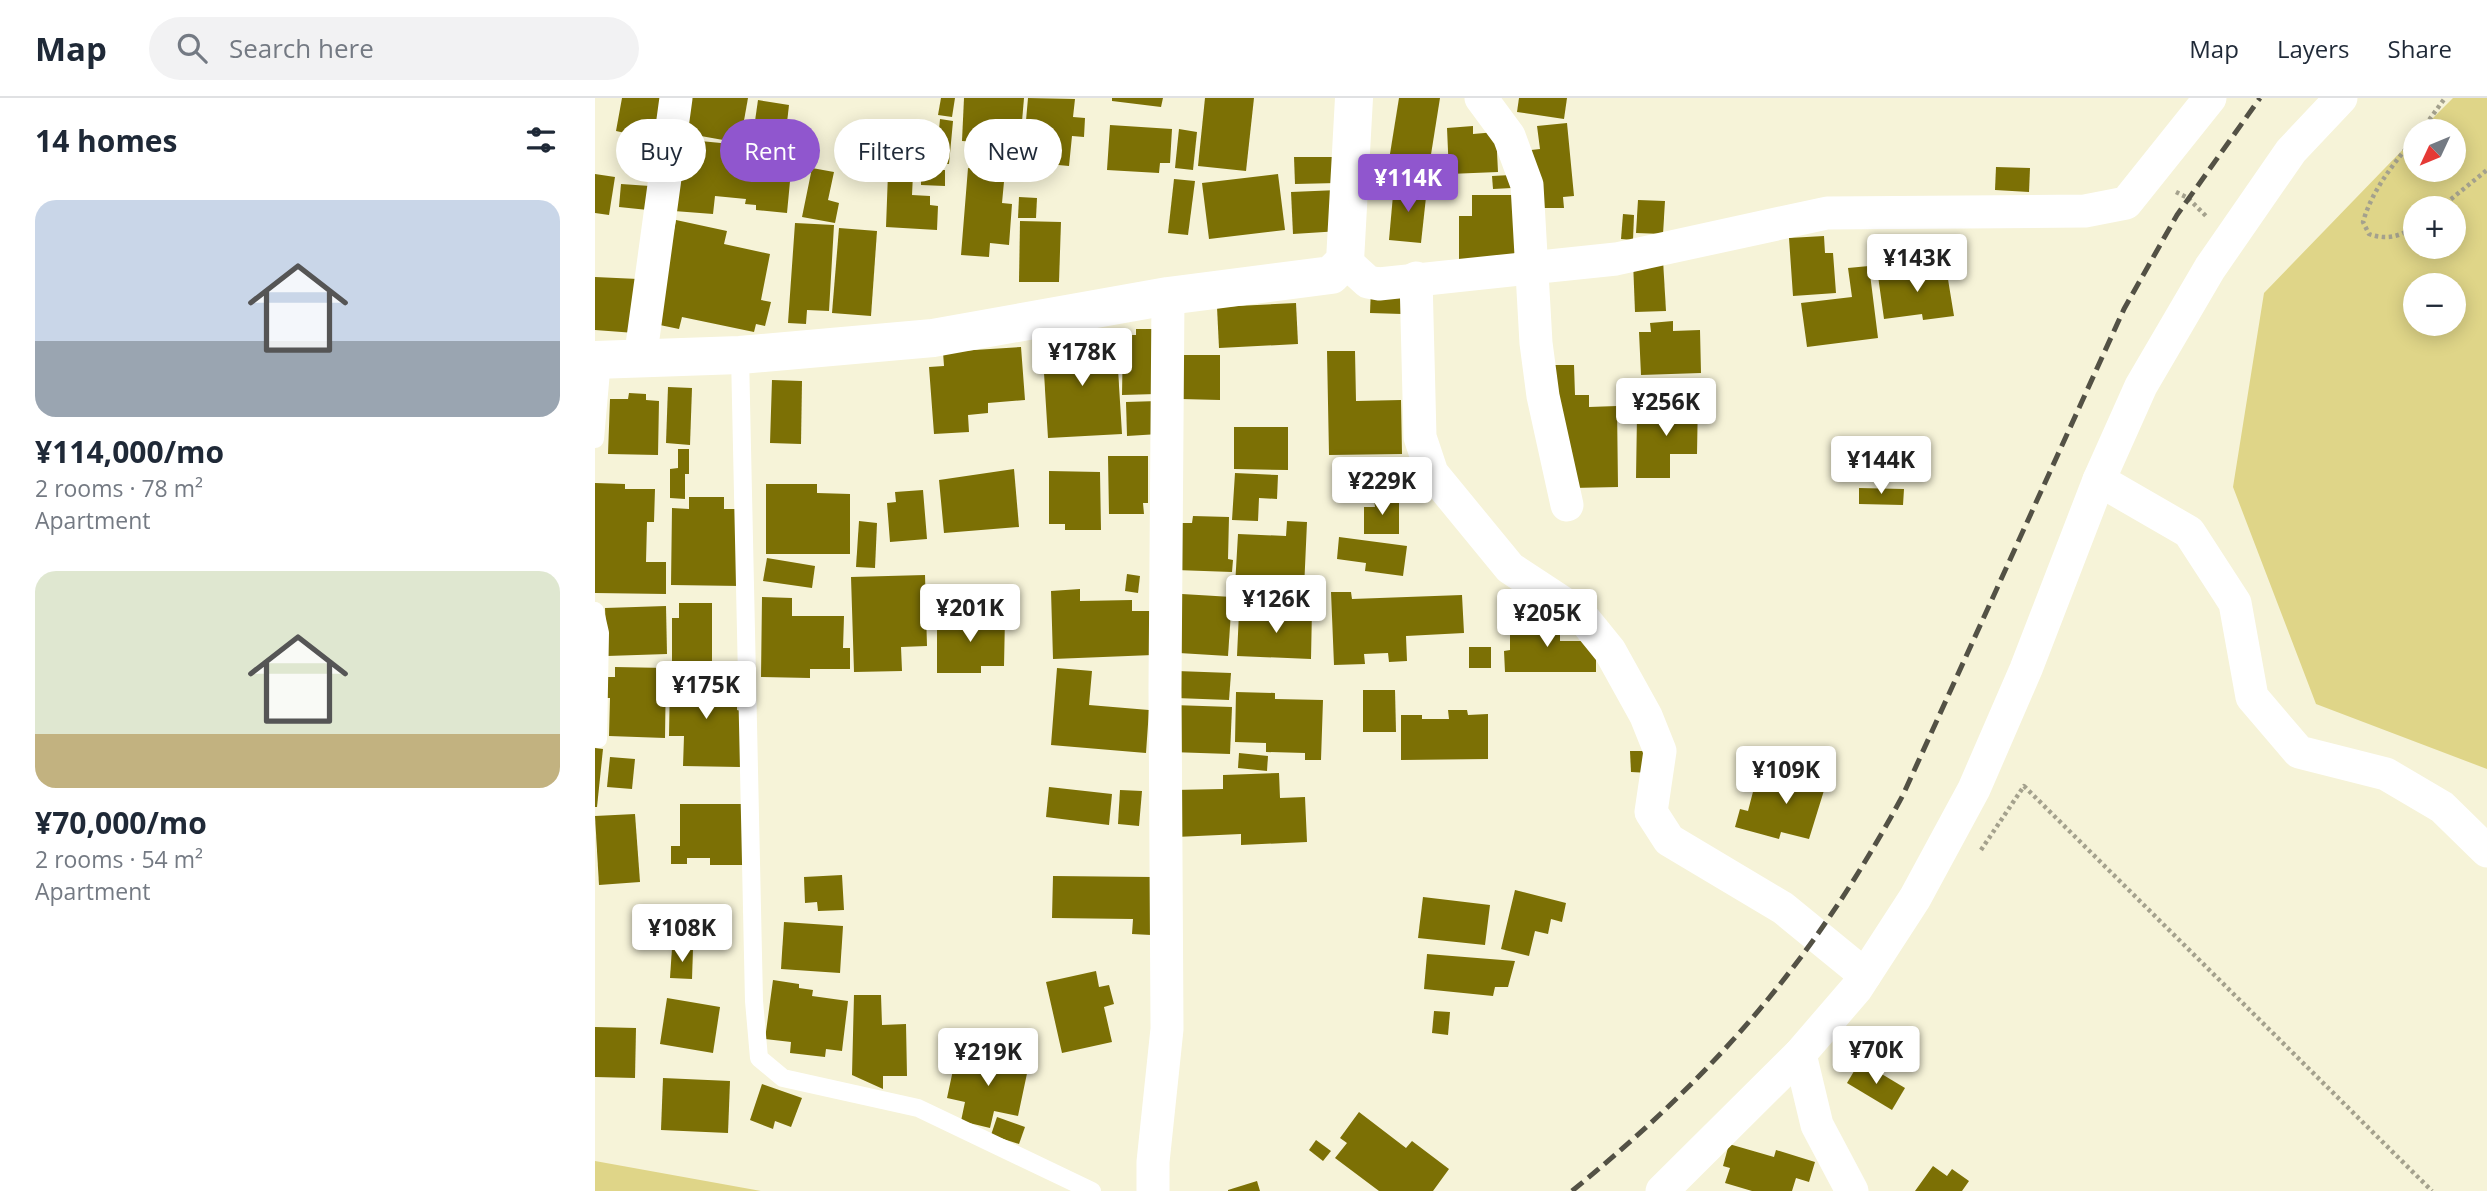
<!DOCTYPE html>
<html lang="en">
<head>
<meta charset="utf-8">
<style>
	:root { --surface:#fff; --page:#f2f2f3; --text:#1f2937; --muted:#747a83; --line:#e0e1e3; --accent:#9056ce }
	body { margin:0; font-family:"Open Sans",sans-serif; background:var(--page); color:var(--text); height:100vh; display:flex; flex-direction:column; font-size:26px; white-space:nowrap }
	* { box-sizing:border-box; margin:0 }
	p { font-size:23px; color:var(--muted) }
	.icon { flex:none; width:38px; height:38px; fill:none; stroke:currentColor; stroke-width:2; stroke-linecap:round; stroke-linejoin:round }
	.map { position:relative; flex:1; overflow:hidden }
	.details { display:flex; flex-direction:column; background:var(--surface); width:595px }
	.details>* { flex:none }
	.top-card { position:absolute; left:21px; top:21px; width:665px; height:63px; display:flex; gap:14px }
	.needle { width:46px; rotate:226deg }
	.buttons { position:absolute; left:1808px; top:21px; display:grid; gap:14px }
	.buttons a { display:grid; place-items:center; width:63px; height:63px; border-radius:50%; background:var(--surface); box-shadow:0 4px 18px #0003; font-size:35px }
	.price { position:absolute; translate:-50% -60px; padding:0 16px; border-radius:7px; background:#fff; color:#222; font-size:23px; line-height:46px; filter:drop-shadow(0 2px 4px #0008) }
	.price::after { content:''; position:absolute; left:50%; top:42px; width:21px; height:16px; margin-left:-10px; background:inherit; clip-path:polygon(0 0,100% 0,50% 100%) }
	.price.current { background:var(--accent); color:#fff }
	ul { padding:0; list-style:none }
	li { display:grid; align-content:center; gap:14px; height:371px; padding:0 35px }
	li span { display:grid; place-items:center; height:217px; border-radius:21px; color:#555 }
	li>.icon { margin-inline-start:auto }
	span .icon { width:126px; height:126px; fill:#fffc; stroke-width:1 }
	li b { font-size:30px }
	h2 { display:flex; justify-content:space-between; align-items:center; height:84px; padding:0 35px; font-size:30px }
	.pill { padding:0 24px; border-radius:32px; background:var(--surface); box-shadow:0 4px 18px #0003; font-size:24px; line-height:63px }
	.pill.current { background:var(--accent); color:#fff }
	header { display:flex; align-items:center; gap:42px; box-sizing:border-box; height:98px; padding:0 35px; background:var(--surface); border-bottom:2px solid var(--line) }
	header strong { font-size:33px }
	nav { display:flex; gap:38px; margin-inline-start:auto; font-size:24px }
	.search { width:490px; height:63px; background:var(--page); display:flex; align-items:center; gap:18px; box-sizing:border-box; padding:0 24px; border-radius:38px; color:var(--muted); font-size:26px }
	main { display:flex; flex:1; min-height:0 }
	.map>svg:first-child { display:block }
	.green { fill:#dfd588; fill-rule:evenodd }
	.building { fill:#7c7005 }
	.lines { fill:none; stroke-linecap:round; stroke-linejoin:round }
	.path { stroke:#a4a18d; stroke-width:4.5; stroke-dasharray:3.5 3.5; stroke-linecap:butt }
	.lane { stroke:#fff; stroke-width:18 }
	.street { stroke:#fff; stroke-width:33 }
	.secondary { stroke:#fff; stroke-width:38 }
	.rail { stroke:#535145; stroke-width:5; stroke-dasharray:14 7; stroke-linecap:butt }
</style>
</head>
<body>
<header>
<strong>Map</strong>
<div class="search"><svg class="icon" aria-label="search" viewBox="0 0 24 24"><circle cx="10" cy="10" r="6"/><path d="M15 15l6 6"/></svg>Search here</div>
<nav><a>Map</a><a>Layers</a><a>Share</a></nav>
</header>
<main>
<section class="details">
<h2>14 homes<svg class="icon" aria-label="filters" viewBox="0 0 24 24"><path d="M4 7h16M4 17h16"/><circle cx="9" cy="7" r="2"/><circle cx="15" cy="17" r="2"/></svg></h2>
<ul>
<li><span style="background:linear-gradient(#c9d6e8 65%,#9aa5b1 0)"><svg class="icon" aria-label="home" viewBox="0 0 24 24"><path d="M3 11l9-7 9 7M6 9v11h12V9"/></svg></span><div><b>¥114,000/mo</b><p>2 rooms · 78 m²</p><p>Apartment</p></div></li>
<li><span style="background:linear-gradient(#dfe7d0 75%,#c2b280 0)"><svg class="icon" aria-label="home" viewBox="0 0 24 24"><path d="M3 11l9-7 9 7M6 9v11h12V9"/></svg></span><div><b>¥70,000/mo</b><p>2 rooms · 54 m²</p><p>Apartment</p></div></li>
</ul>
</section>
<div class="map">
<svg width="1892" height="1093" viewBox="0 0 1892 1093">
	<rect width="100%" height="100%" fill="#f6f3d8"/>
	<g class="green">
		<path d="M1858,0H1892V671L1721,606L1638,389L1669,195L1820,39V72H1858V33H1825ZM1820,110H1858V149H1820ZM1820,187H1858V226H1820Z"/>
		<polygon points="0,1063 166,1093 0,1093"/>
	</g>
	<g class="building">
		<polygon points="27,0 69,0 57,61 40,58 44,38 21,33"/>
		<polygon points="95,0 153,0 145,45 89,35"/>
		<polygon points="346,0 360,0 357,19 343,17"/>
		<polygon points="369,0 429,0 425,47 367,43"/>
		<polygon points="433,0 480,1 478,19 490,20 489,39 477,38 474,68 431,64 433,46 429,45"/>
		<polygon points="517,0 568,0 566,9 517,3"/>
		<polygon points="610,0 659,0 651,73 603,68"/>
		<polygon points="804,0 845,0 834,69 794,62"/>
		<polygon points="924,0 972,0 969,21 922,14"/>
		<polygon points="163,2 194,7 190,42 158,37"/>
		<polygon points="345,21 358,23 354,66 341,65"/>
		<polygon points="972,25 979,98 968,99 969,110 942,110 936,52 945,51 942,28"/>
		<polygon points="515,27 577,31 575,65 565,65 564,75 512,72"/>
		<polygon points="878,28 878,36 901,34 903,74 854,76 852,30"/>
		<polygon points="584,31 602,34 598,72 580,70"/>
		<polygon points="85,41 198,52 192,115 161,112 161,107 150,106 151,101 120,98 118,116 79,113"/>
		<polygon points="699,59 742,59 742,85 700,86"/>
		<polygon points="1401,69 1435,70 1434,94 1400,92"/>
		<polygon points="217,70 239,74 233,102 244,105 240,125 207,119"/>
		<polygon points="373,70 410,73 407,105 417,106 414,147 395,145 394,159 366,157"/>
		<polygon points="326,72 350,72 350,88 326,87"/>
		<polygon points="293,75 318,76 317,97 335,98 335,107 343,108 342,132 291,129"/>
		<polygon points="0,76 20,79 14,117 0,115"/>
		<polygon points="683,76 690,132 614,141 607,85"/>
		<polygon points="916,77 917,90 898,91 897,78"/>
		<polygon points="579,81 600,83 593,137 573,135"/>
		<polygon points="26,86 55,88 53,112 24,109"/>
		<polygon points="799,86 832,90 826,145 794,142"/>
		<polygon points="743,92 745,133 698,136 696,94"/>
		<polygon points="877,97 922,97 927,149 913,161 864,161 864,118 877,118"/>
		<polygon points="424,99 442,100 441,120 423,120"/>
		<polygon points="1043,102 1070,103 1068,136 1041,135"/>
		<polygon points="1028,116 1039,117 1038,142 1026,141"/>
		<polygon points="81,122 132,133 129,146 175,156 166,202 176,204 170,228 161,226 159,234 87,219 84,231 60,226"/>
		<polygon points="425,123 466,124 464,184 424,184"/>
		<polygon points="200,125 239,127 234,213 212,212 211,226 193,225"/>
		<polygon points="244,130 282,133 276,218 237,215"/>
		<polygon points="1229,138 1230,155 1238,155 1241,195 1198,198 1194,140"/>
		<polygon points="1068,162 1071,213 1040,214 1038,163"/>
		<polygon points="1274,168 1283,240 1212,249 1206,205 1257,199 1253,170"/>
		<polygon points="1351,169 1359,218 1328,222 1327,216 1289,221 1283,178"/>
		<polygon points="0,179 43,181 40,235 0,232"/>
		<polygon points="776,190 808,191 807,216 775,215"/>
		<polygon points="701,205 703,246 624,250 622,209"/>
		<polygon points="1078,223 1078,233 1105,232 1106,275 1046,277 1044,234 1056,234 1055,225"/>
		<polygon points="541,231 561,231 561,296 527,297 528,237 541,237"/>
		<polygon points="521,239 527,336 453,340 447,243"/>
		<polygon points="426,249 430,302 393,305 393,315 373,317 374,334 339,336 334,269 349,268 348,254"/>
		<polygon points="732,253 760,253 761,303 806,302 807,356 734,357"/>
		<polygon points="586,257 625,257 625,302 586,301"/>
		<polygon points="958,267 979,267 980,297 994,297 994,309 1022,308 1023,389 977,390"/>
		<polygon points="177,282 207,283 206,346 175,345"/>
		<polygon points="73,289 97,290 95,347 71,345"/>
		<polygon points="34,295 51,296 51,302 64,303 63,357 13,356 15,301 33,301"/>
		<polygon points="1077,299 1103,299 1102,356 1075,356 1075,380 1041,380 1042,317 1077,318"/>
		<polygon points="563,303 564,336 532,338 531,304"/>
		<polygon points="639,329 693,329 693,372 639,371"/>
		<polygon points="83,351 94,351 94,376 90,376 90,401 75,400 75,371 83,370"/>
		<polygon points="513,358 553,358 553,405 548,405 549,416 514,416"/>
		<polygon points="419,371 424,429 349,435 344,382"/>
		<polygon points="454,373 505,374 506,432 470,432 470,426 454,426"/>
		<polygon points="640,375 683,377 682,401 664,400 663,423 637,422"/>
		<polygon points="0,385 30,386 30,391 60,391 59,424 52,424 51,464 71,464 71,496 0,495"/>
		<polygon points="171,386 222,386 222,395 255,396 255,456 171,456"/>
		<polygon points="1264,390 1309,391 1308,407 1264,406"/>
		<polygon points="328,392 332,441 295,444 292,405 301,404 300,394"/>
		<polygon points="94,399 129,399 129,411 147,411 146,488 76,487 77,410 94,411"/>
		<polygon points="779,401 804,401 804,436 769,436 769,409 780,409"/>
		<polygon points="598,418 634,419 633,461 638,462 637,474 581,472 583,425 597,425"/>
		<polygon points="264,423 282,425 280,470 261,469"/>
		<polygon points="692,423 712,424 709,491 640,488 643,436 691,438"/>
		<polygon points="744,439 812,448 808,478 770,473 771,465 742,461"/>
		<polygon points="172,460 220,468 217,490 168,483"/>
		<polygon points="532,476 545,478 543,495 530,493"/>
		<polygon points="330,477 332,548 306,549 307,573 259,574 256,479"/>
		<polygon points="485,491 485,503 537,502 537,513 557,513 558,557 458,561 456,493"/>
		<polygon points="736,494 756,494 757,501 867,497 869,535 811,538 812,563 794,564 793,555 769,556 770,566 739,567"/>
		<polygon points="587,496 637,499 633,558 584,555"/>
		<polygon points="167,499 197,500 197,518 249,518 248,550 255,550 255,571 215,571 215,580 166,579"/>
		<polygon points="84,505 117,505 117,564 77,564 77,520 84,520"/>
		<polygon points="71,508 72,556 12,558 10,510"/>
		<polygon points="698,510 717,511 716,561 642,558 644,514 698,516"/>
		<polygon points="933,515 952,515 952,524 965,524 965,543 1001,543 1001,574 910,574 909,553 915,552 915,529 933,528"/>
		<polygon points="342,518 410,519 409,568 386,568 386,575 342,575"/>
		<rect x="874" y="549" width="22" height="21"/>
		<polygon points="20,569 71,570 70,640 14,638 15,600 9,600 9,579 20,579"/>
		<polygon points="462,570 497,573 494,607 554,612 551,655 456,647"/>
		<polygon points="582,573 636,575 634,602 581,600"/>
		<polygon points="75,580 142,581 142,612 146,613 145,669 88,668 89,638 74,638"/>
		<polygon points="768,592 800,592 801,634 768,634"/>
		<polygon points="641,594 680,595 680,601 728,602 726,662 710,662 710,655 671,654 671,645 640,644"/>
		<polygon points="578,607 637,609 635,656 576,654"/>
		<polygon points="853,612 872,612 873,617 893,616 893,661 806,662 806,617 827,617 827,621 854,621"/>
		<polygon points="0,650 8,651 2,709 0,709"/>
		<polygon points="1035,653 1055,653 1055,675 1036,674"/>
		<polygon points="644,655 673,658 672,673 643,670"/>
		<polygon points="15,659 40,661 37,691 12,689"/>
		<polygon points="1204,665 1235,673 1214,741 1186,734 1184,741 1140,729 1145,711 1153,713 1160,686 1196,696"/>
		<polygon points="684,675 685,700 710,699 712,744 646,747 646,736 581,739 579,692 628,691 628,677"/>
		<polygon points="454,689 517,696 514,727 451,719"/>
		<polygon points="525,692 547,693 544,728 523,726"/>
		<polygon points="85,706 148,706 148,767 115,767 115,760 92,760 92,766 76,766 76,748 85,748"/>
		<polygon points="40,716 45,784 4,787 0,718"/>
		<polygon points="247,777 249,812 223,813 222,804 210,805 209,779"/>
		<polygon points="458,778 557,779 556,837 537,836 538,821 457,820"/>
		<polygon points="920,792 971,805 967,824 956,821 953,836 940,833 934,858 906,851"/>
		<polygon points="828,799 895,807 890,847 823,840"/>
		<polygon points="189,824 248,828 245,875 186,871"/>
		<polygon points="77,850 98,851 97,881 75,880"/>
		<polygon points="832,856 920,863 913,889 900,889 898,898 829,891"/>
		<polygon points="501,873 504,889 514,887 519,906 509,909 517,944 467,955 451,884"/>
		<polygon points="178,882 204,886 204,890 218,892 217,898 253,903 247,953 231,951 230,959 195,955 196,944 170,941"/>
		<polygon points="259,897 286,897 287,927 311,926 312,978 288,978 288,991 257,977"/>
		<polygon points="72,900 125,909 118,955 65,946"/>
		<polygon points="839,913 855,914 853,937 837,935"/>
		<polygon points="0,929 41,930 40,980 0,979"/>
		<polygon points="385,956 434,966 423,1018 399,1013 395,1030 366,1023 370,1004 352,1000 361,958 384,963"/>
		<polygon points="1265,963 1310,990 1297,1012 1252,985"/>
		<polygon points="68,980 135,983 133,1035 66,1032"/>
		<polygon points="167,986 207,1000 196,1029 180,1023 178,1031 155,1022"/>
		<polygon points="764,1014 811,1050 817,1043 854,1071 838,1093 784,1093 740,1060 752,1045 745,1040"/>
		<polygon points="402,1019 430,1029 424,1046 396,1037"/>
		<polygon points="721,1042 736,1053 728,1063 714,1052"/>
		<polygon points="1134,1046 1179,1059 1181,1052 1220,1064 1214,1084 1201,1080 1197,1093 1157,1093 1130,1085 1135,1070 1128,1068"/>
		<polygon points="1338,1068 1352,1078 1357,1071 1374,1083 1367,1093 1320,1093"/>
		<polygon points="662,1083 665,1093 633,1093 633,1092"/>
	</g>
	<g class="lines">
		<g class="path">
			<polyline points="1826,33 1850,0"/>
			<path d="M1820,40C1799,65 1777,92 1768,124L1774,136C1791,142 1805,139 1820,128"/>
			<polyline points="1581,94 1593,100 1612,119"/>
			<polyline points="1845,110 1892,72"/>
			<polyline points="1386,752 1429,688 1837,1093"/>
		</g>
		<g class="lane">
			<polyline points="145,257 159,903 164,960 188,980 323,1010 497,1093"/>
			<polyline points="0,341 7,262"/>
			<polyline points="0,513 5,535 3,641"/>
		</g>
		<g class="street">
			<polyline points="886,0 914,38 932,87 941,245 948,298 972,407"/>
			<polyline points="750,163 773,184 784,186 1021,161 1232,115 1490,113 1531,105 1615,0"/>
			<polyline points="821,180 825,339 837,375 915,470 985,516 1015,553 1051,618 1065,653 1056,714 1074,742 1188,810 1270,877"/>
			<polyline points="45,262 81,0"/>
			<polyline points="1504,382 1594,434 1640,505 1657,599 1704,654 1791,676 1847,709 1892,753"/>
			<polyline points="1205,956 1222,1027 1257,1093"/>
			<polyline points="558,1093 558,1064 572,931 570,591 573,198"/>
			<polyline points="1067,1093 1205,956 1261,891 1320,800 1379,691 1431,571 1504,382 1546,288 1615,170 1696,53 1746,0"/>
		</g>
		<polyline class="secondary" points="0,262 145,257 338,240 573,198 736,177 750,163 759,0"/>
		<path class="rail" d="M977,1093C1121,976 1220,861 1308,697L1529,211L1582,117L1665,0"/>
	</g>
</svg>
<div class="buttons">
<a><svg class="needle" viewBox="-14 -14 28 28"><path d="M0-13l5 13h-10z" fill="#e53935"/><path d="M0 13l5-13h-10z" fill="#747a83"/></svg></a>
<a>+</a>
<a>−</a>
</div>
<b class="price current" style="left:813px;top:116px">¥114K</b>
<b class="price" style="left:1322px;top:196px">¥143K</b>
<b class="price" style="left:487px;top:290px">¥178K</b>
<b class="price" style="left:1071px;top:340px">¥256K</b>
<b class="price" style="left:1286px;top:398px">¥144K</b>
<b class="price" style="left:787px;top:419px">¥229K</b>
<b class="price" style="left:681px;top:537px">¥126K</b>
<b class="price" style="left:375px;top:546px">¥201K</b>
<b class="price" style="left:952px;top:551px">¥205K</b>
<b class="price" style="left:111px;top:623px">¥175K</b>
<b class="price" style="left:1191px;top:708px">¥109K</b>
<b class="price" style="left:87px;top:866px">¥108K</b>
<b class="price" style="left:1281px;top:988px">¥70K</b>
<b class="price" style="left:393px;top:990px">¥219K</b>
<div class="top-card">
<a class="pill">Buy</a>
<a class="pill current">Rent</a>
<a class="pill">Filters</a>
<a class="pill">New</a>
</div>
</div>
</main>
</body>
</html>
